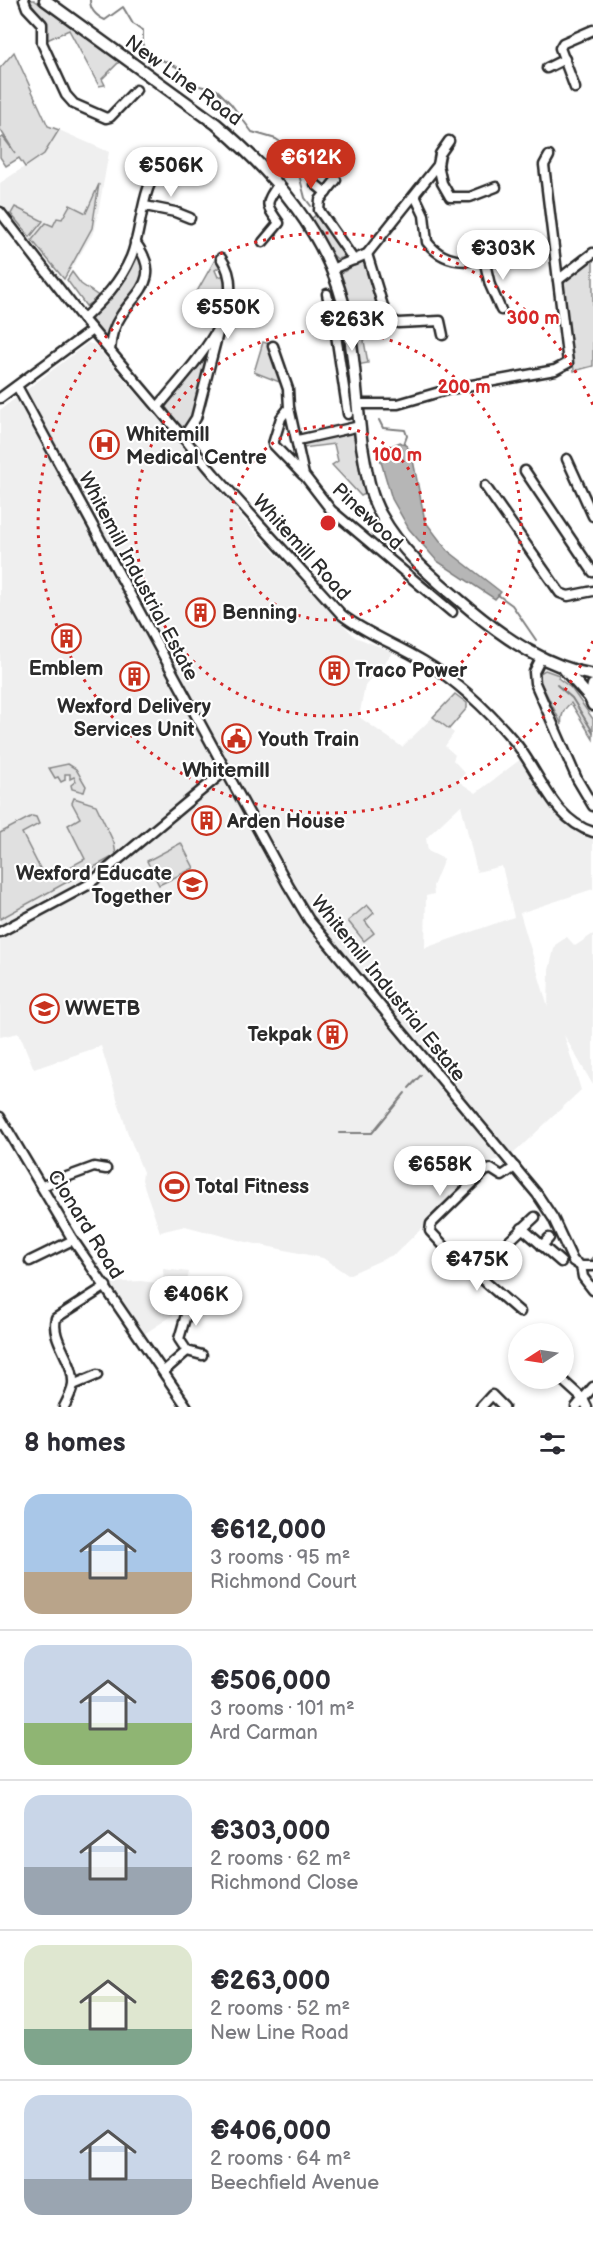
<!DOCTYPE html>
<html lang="en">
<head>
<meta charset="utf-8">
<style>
	:root { --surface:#fff; --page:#f2f2f3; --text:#2b2b33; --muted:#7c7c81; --line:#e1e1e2; --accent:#c8321e }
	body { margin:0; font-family:"Balsamiq Sans",sans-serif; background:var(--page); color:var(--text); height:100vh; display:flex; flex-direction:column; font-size:22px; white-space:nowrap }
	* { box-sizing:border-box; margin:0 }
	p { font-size:20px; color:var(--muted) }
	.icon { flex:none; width:33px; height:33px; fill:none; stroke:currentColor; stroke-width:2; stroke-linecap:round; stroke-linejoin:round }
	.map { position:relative; height:1407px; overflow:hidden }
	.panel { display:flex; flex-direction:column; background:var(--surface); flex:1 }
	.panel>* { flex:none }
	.needle { width:39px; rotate:258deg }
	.fabs { position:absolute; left:508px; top:1323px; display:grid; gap:12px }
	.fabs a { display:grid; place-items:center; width:66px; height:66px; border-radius:50%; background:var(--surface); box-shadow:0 3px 9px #0003; font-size:30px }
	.price { position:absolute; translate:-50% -51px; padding:0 14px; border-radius:21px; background:#fff; color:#222; font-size:20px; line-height:39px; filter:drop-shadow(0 2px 3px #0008) }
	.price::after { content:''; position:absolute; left:50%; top:36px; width:18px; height:14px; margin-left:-9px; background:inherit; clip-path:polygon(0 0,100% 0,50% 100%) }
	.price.selected { background:var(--accent); color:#fff }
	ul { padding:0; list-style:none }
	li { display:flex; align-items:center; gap:18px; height:150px; padding:0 24px }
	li+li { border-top:2px solid var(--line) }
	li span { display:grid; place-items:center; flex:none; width:168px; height:120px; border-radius:18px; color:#555 }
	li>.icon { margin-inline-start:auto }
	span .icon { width:72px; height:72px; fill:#fffc; stroke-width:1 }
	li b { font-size:26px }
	h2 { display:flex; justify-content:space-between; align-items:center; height:72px; padding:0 24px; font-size:26px }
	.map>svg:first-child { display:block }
	.built { fill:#efefef; fill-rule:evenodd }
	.green { fill:#e0e0e0; stroke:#868686; stroke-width:1.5 }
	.water { fill:#b6b6b6; stroke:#7e7e7e; stroke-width:1.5 }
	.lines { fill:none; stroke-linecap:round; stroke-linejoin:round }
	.stream { stroke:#7e7e7e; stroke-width:2 }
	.minor-casing { stroke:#2b2b2b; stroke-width:13 }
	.major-casing { stroke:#2b2b2b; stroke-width:15 }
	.minor { stroke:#fff; stroke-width:8 }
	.major { stroke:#fff; stroke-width:10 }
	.ring { fill:none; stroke:#d62828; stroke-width:3; stroke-dasharray:3 6 }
	.labels { text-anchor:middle; stroke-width:4.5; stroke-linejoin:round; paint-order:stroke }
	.street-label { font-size:20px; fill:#2b2b2b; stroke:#fff }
	.poi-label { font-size:20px; font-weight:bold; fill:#2b2b2b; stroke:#fff; text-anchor:start }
	.neighbourhood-label { font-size:21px; font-weight:bold; fill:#2b2b2b; stroke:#fff }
	.centre { fill:#d62828; stroke:#fff; stroke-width:3 }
	.ring-label { font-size:18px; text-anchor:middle; font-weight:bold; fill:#d62828; stroke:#fff; stroke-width:4.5; stroke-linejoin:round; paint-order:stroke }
</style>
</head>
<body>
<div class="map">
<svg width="593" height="1407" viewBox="0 0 593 1407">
	<rect width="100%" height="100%" fill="#fff"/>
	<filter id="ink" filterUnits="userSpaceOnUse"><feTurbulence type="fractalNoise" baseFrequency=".0167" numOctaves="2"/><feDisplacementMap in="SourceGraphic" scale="12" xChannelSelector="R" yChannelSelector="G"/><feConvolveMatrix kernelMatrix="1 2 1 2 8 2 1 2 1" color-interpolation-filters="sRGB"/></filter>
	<g filter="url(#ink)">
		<g class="built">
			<polygon points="59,130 109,152 95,230 64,281 0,203 0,183 44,154"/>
			<path d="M88,343L95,345L252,529L355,637L393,652L365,686L359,717L402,747L433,717L454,733L445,746L455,755L453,760L465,773L458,781L476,793L521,759L567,826L593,839V889L520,913L548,1007L549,970L555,945L567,937L575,946L593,934V1085L564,1035L581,1090L512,1155L491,1162L395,1254L348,1275L323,1258L242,1241L185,1226L160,1232L142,1180L143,1172L127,1131L101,1046L34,1069L19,1033L0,1037V410ZM461,805L477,872L502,866L514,917L425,948L426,896L434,894L433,886L444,859L428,851L426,838Z"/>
			<polygon points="163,1269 189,1272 184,1297 175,1314 144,1334 108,1283 141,1281 164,1284"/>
		</g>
		<g class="green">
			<polygon points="29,0 34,0 119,62 102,79 105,85 99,86 69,30 47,40 47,24"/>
			<polygon points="14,52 48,126 59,130 44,154 25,167 19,158 6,166 0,157 0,139 3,137 15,153 0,129 0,68"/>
			<polygon points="99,184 92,228 64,279 32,240 46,223 53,226 57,218 62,219 70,205 86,213"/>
			<polygon points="15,207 43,221 30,237 11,214"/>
			<polygon points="317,214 343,252 345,257 337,259 333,255 311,219"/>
			<polygon points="139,253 145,275 108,341 91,322 93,313 135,254"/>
			<polygon points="593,257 593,366 574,371 563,283"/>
			<polygon points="216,258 221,266 215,270 218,277 225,275 226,294 223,310 195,295"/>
			<polygon points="363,260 380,314 364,341 368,363 357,365 340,274"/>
			<polygon points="72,272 81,284 100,297 86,306 67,280"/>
			<polygon points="263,342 269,344 282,383 254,372"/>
			<polygon points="208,351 210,353 192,420 188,427 181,428 165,406"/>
			<polygon points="353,432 367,493 361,496 332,465 338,461 334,444 303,448 304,442"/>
			<path d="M545,670L559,675L558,678L571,688L593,719V739L571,703C564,708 560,717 562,725L540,681V673Z"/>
			<polygon points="455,694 467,703 467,708 449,729 433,717"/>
			<polygon points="68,764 76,769 86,786 84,792 72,789 71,785 76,781 74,777 70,779 70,774 65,774 65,780 61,782 58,777 55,778 49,768"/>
			<polygon points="74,798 96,805 114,843 116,855 0,919 0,833 32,816 36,817 39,824 22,833 46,880 85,859 68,825 80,818 72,803"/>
			<polygon points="181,843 194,868 159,885 147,861"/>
			<polygon points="367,905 374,913 365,921 374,933 364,941 348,921"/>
		</g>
		<polygon class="water" points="400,442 407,446 412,455 425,521 447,550 501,592 495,599 437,561 409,529 392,499 379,455 380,451"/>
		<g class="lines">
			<g class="stream">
				<path d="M90,0C90,10 96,16 105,20L123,7L133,24L143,30V49L151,65L162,60L177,67L186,83L217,90L231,104L252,132L276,139L293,151L305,198L311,206"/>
				<polyline points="379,420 383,428 405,430 407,436 404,444"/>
				<polyline points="498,595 512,605 536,640"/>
				<polyline points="557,685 572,698 593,732"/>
				<polyline points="409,1088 421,1075"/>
				<polyline points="339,1133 372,1133 405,1093"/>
				<polyline points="592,1259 593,1257"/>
			</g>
			<defs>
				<g id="minor">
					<polyline points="24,0 27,8 42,24 42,43 66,95 74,104 106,118 110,117 136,90"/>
					<polyline points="547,68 565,59"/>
					<polyline points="575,88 560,48 563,43 593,30"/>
					<polyline points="438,165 442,183 450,197 470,197 496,187"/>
					<polyline points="336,180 320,200 319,210 354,260"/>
					<polyline points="315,184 326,193"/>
					<path d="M415,196L424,215L427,242C449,271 482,260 512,252"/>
					<polyline points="145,206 175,212 190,218"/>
					<path d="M0,212L83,319L214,474L342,615C368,635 398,645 425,662C457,681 490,713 514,741C540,771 552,820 593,832"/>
					<path d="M263,242L279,223C265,204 265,204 278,185"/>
					<polyline points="367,254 386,316 398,323 440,321 443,335"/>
					<polyline points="484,259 490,285 501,310"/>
					<polyline points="332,269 367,254 438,165 440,154 449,141"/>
					<polyline points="558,280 593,253"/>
					<polyline points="327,294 336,335 348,414"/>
					<path d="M83,319C103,300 120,283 131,257C143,228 140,183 165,162"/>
					<polyline points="379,328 386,316"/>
					<polyline points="273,346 288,389 289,408 304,475 331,510 452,612"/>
					<path d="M110,350C111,344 111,338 113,332C125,295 168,286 135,242"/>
					<polyline points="17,386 288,885 309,920 537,1194 553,1218 573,1261 581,1266 593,1266"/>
					<polyline points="0,398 92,330"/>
					<polyline points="357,404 398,404 450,389 555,370 568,363 544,165 549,156"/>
					<path d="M158,407C186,371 255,306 221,258"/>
					<polyline points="289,408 281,418 273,444 303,475"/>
					<polyline points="183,438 196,418 218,333"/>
					<polyline points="298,440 360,426"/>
					<polyline points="567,459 593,516"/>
					<polyline points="525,471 593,572"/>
					<polyline points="485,486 560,593 568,596 593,591"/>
					<polyline points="541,658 534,672 535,683 577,779 593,806"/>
					<polyline points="0,932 88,885 226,770"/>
					<polyline points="0,1117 73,1240 187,1407"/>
					<polyline points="515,1167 502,1176 491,1169 485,1171 431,1224 430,1231 462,1265 475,1273 520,1312"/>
					<polyline points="42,1186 94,1167 106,1169"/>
					<polyline points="522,1228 561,1262"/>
					<polyline points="542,1246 549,1238"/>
					<polyline points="30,1261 73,1240"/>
					<polyline points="581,1266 583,1277 593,1290"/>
					<polyline points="475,1273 535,1217"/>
					<polyline points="187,1351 179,1339 190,1301"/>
					<polyline points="187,1351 202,1355"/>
					<polyline points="164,1371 187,1351"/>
					<polyline points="560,1378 583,1399 587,1407"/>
					<polyline points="73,1385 97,1375"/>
					<path d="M64,1407C67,1401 72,1392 73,1385C75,1361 50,1340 56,1318L106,1286"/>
					<polyline points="481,1407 492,1395 504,1407"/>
					<polyline points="576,1407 593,1387"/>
				</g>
				<g id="major">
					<path d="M45,0L216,124C268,168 318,223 339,289C355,339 355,394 362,446C366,468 369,495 381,515C403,555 437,581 471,610C506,639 547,667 593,675"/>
					<polyline points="565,670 590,698"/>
					<polyline points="593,685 590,698 593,705"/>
				</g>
			</defs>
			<use href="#minor" class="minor-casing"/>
			<use href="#major" class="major-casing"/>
			<use href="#minor" class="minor"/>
			<use href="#major" class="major"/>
		</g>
	</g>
	<g class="ring">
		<circle cx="328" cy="523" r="97"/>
		<circle cx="328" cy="523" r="193"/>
		<path d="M593 641A290 290 0 1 1 593 405"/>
	</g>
	<defs>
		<symbol id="hospital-ring" viewBox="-11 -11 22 22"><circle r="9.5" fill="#fff" stroke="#c8321e" stroke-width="1.5"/><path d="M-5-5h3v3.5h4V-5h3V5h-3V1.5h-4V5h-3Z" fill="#c8321e"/></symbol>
		<symbol id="building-ring" viewBox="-11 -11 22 22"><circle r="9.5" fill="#fff" stroke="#c8321e" stroke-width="1.5"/><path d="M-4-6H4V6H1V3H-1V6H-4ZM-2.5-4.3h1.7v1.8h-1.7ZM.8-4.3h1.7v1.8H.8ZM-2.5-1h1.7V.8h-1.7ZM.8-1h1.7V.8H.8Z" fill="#c8321e"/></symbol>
		<symbol id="civic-ring" viewBox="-11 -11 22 22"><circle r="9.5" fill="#fff" stroke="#c8321e" stroke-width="1.5"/><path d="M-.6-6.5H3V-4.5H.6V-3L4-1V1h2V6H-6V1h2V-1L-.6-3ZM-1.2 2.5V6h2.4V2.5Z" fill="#c8321e"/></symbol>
		<symbol id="school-ring" viewBox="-11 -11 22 22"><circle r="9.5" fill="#fff" stroke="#c8321e" stroke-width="1.5"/><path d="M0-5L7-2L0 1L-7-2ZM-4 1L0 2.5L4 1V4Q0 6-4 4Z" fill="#c8321e"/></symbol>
		<symbol id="stadium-ring" viewBox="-11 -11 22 22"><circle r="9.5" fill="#fff" stroke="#c8321e" stroke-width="1.5"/><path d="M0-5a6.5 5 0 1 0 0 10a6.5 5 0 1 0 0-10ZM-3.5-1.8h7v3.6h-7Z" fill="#c8321e"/></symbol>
	</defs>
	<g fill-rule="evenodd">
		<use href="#hospital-ring" x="88" y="428" width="33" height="33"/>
		<use href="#building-ring" x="184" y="596" width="33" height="33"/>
		<use href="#building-ring" x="50" y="622" width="33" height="33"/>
		<use href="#building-ring" x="318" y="654" width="33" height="33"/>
		<use href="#building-ring" x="118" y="660" width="33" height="33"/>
		<use href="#civic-ring" x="220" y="722" width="33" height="33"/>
		<use href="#building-ring" x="190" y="804" width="33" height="33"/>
		<use href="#school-ring" x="176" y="868" width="33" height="33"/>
		<use href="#school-ring" x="28" y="992" width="33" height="33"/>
		<use href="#building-ring" x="316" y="1018" width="33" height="33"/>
		<use href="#stadium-ring" x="158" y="1170" width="33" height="33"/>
	</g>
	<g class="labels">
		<g class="street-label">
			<text transform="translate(184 80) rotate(36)" y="7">New Line Road</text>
			<text transform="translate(368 516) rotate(43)" y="7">Pinewood</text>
			<text transform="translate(302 547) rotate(48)" y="7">Whitemill Road</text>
			<text transform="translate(139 576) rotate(62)" y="7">Whitemill Industrial Estate</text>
			<text transform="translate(389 988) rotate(51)" y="7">Whitemill Industrial Estate</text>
			<text transform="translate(86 1224) rotate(58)" y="7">Clonard Road</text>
		</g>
		<g class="poi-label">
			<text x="126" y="441">Whitemill<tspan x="126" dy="23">Medical Centre</tspan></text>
			<text x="222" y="619">Benning</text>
			<text x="66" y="675" text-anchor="middle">Emblem</text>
			<text x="355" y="677">Traco Power</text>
			<text x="134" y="713" text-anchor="middle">Wexford Delivery<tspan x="134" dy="23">Services Unit</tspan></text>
			<text x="258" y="746">Youth Train</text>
			<text x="227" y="828">Arden House</text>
			<text x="172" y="880" text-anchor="end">Wexford Educate<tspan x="172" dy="23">Together</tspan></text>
			<text x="65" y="1015">WWETB</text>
			<text x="312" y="1041" text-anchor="end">Tekpak</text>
			<text x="195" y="1193">Total Fitness</text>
		</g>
		<g class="neighbourhood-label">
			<text x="226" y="777">Whitemill</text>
		</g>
	</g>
	<circle cx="328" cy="523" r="9" class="centre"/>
	<g class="ring-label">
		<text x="533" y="324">300 m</text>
		<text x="464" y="393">200 m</text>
		<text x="397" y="461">100 m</text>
	</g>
</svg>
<div class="fabs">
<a><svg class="needle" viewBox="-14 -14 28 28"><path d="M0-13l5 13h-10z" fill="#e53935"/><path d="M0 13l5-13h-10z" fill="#7c7c81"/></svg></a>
</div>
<b class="price selected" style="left:311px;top:190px">€612K</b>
<b class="price" style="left:171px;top:198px">€506K</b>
<b class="price" style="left:503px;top:281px">€303K</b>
<b class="price" style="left:228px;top:340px">€550K</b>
<b class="price" style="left:352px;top:352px">€263K</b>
<b class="price" style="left:440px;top:1197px">€658K</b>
<b class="price" style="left:477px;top:1292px">€475K</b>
<b class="price" style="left:196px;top:1327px">€406K</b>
</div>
<section class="panel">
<h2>8 homes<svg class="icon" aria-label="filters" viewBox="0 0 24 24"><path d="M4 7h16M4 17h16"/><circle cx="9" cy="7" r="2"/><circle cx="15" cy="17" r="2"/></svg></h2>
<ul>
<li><span style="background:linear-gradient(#a9c7e8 65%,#b9a48a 0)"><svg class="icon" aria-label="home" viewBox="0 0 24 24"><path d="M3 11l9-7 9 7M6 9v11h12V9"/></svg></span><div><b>€612,000</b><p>3 rooms · 95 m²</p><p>Richmond Court</p></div></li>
<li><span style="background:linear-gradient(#c9d6e8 65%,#8fb573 0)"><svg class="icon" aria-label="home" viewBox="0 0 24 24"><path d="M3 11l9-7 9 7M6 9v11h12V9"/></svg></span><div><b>€506,000</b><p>3 rooms · 101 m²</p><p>Ard Carman</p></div></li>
<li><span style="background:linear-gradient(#c9d6e8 60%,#9aa5b1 0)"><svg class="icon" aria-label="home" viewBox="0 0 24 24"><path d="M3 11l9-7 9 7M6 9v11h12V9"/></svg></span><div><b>€303,000</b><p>2 rooms · 62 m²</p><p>Richmond Close</p></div></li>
<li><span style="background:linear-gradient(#dfe7d0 70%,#7fa58c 0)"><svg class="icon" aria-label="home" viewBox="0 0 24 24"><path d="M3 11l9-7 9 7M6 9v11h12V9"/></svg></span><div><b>€263,000</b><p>2 rooms · 52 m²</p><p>New Line Road</p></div></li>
<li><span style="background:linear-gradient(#c9d6e8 70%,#9aa5b1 0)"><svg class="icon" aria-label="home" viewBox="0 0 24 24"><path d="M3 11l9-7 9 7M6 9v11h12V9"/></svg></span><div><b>€406,000</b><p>2 rooms · 64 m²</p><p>Beechfield Avenue</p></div></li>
</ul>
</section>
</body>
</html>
